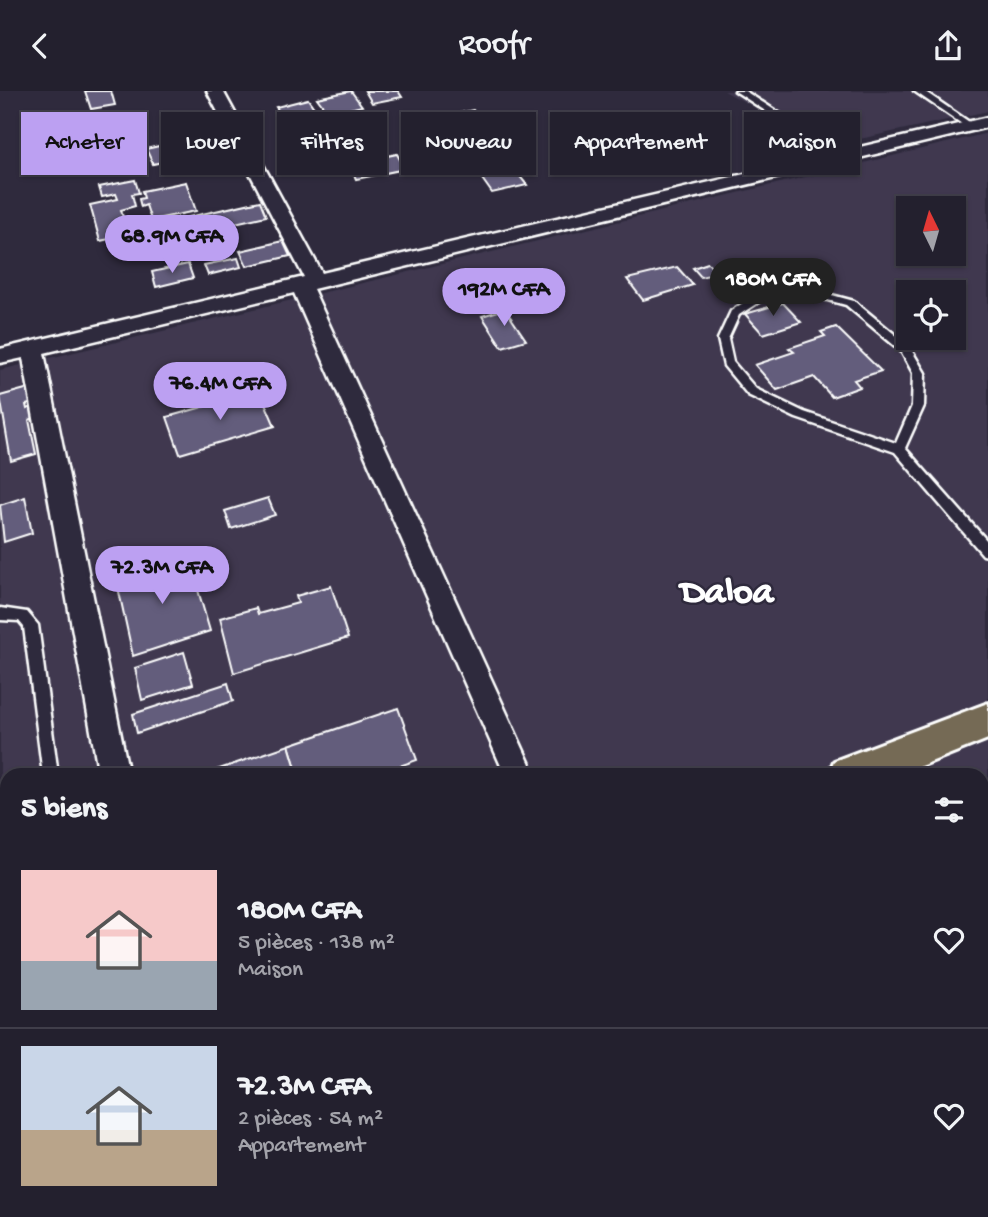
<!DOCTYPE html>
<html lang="fr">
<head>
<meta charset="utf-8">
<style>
	:root { --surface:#23202e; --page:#2f2d3a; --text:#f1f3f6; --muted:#a3a3aa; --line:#403e4a; --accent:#bca0f2 }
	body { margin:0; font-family:"Gochi Hand",sans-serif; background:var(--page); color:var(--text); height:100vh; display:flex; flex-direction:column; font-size:26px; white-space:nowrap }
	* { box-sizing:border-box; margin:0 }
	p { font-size:23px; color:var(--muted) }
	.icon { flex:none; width:38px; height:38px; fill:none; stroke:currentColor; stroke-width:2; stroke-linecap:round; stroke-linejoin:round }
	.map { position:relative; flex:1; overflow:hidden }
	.drawer { position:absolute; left:0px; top:677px; width:989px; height:450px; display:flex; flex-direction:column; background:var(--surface); border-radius:21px 21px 0 0; box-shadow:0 2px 5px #0004,0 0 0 2px var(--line) }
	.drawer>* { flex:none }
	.top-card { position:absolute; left:21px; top:21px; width:947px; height:63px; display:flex; gap:14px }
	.needle { width:46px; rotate:355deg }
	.buttons { position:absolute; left:896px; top:105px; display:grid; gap:14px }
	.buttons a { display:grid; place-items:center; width:70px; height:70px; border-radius:0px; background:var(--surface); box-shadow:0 2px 5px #0004,0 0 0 2px var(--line); font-size:35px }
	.price { position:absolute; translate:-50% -60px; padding:0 16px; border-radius:24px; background:var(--accent); color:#111; font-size:23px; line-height:46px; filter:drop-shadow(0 2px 4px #0008) }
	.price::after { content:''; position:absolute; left:50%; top:42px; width:21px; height:16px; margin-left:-10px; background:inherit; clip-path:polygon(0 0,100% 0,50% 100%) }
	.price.current { background:#222; color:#fff }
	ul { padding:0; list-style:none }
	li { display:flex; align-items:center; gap:21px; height:175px; padding:0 21px }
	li+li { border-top:2px solid var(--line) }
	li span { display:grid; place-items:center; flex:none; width:196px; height:140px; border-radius:0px; color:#555 }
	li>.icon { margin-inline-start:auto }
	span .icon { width:84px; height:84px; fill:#fffc; stroke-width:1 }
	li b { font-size:30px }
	h2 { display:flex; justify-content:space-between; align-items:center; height:84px; padding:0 21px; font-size:30px }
	.tag { padding:0 24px; border-radius:0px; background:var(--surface); box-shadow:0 2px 5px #0004,0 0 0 2px var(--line); font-size:24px; line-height:63px }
	.tag.current { background:var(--accent); color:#111 }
	header { display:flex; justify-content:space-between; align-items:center; height:91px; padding:0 21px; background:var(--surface); font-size:32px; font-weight:600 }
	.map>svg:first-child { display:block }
	.built { fill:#3f3950; fill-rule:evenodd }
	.building { fill:#635d7b; stroke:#fff; stroke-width:2 }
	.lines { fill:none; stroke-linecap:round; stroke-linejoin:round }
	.lane-casing { stroke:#fff; stroke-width:5 }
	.street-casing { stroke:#fff; stroke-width:5 }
	.highway-casing { stroke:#fff; stroke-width:6 }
	.lane { fill:#2f2a3d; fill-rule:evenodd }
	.street { fill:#2f2a3d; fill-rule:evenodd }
	.highway { fill:#756a55; fill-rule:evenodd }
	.labels { text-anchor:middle; stroke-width:5; stroke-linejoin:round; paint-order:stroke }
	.town-label { font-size:37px; font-weight:bold; fill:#fff; stroke:#2f2a3d }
</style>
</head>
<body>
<header><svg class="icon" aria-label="back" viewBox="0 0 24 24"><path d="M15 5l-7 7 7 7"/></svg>Roofr<svg class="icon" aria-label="share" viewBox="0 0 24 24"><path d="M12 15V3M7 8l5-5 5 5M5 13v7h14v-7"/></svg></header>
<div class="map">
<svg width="988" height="1126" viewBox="0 0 988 1126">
	<rect width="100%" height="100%" fill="#2f2a3d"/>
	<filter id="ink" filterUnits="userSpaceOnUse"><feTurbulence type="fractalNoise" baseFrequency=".0143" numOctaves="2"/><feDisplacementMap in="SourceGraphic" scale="14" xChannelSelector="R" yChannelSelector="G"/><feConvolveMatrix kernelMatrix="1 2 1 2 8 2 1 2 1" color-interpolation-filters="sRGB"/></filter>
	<g filter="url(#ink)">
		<g class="built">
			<polygon points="724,0 988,0 988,20 828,55"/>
			<path d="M988,42V1126H0V279ZM908,117H954V163H908ZM908,201H954V247H908ZM7,684H982V1120H7Z"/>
		</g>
		<g class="building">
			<polygon points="85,0 111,0 115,14 91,18"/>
			<polygon points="351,0 362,15 329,23 317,7"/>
			<polygon points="365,0 398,0 402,6 372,12"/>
			<polygon points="308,8 319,24 287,32 276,16"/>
			<polygon points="473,19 489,39 457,46 441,26"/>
			<polygon points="440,39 446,47 414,54 408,45"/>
			<polygon points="212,43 220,58 153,73 146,58"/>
			<polygon points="337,58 341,67 311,73 308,63"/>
			<polygon points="397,63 405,78 356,88 349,73"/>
			<polygon points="507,68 514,78 508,79 512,84 518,83 527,94 492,102 473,75"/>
			<polygon points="135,89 139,102 132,103 135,115 121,119 128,144 100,150 90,114 118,108 116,103 102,106 99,96"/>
			<polygon points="186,91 196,120 151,129 146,114 141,116 139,108 144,107 142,100"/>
			<polygon points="260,110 266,125 154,150 149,135"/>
			<polygon points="283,150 290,165 247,175 240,160"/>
			<polygon points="238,167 241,176 208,184 204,174"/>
			<polygon points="708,172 717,182 701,186 693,177"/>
			<polygon points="188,173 193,187 156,196 152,181"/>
			<polygon points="677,176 693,194 643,209 627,188"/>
			<polygon points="783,212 801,231 763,243 745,223"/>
			<polygon points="505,218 526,249 502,256 482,225"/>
			<polygon points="836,236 881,280 854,289 860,296 832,306 814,286 777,299 755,274 794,261 789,257 825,245 821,241"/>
			<polygon points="29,297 33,312 26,314 27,318 31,316 34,327 29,329 36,363 11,370 0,305"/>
			<polygon points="260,300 275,335 180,363 167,326"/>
			<polygon points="25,406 32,442 4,451 0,414"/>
			<polygon points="268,407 275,424 231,438 225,420"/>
			<polygon points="188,465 210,540 133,565 116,487"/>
			<polygon points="331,495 348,547 234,582 220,527 256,517 258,523 298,512 296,505"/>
			<polygon points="184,561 193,593 142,609 135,577"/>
			<polygon points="228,592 233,610 137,642 133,623"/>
			<polygon points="398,617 417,669 374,684 298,684 289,654"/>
			<polygon points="289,654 298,684 202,684"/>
		</g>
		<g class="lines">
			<defs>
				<g id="lane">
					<polygon points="735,0 745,0 847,66 839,68"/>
					<polygon points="914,0 924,0 975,35 968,37"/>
					<path d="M802,196L854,210L909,255L925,282L924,315L905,357L988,451V465L983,464L895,361L796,327L748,304L724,275L718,248L731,220L758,202ZM802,202L846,214L901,260L913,282L912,315L896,352L804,321L756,298L733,271L728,248L739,224L765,207Z"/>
					<polygon points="0,517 27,521 38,534 58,684 43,684 24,536 19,530 0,529"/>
					<polygon points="7,803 7,819 0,822 0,806"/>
					<polygon points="64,1120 94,1120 91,1126 61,1126"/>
				</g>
				<g id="street">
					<polygon points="207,0 223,0 322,182 988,26 988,36 313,198 535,684 505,684 294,202 44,262 129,684 99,684 23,267 0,272 0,258 304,186"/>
					<polygon points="684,1120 723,1120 726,1126 686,1126"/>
				</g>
				<g id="highway">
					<polygon points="988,612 988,648 898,684 828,684 834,670"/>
					<polygon points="7,993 7,1043 0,1045 0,995"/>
				</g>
			</defs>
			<use href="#lane" class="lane-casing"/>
			<use href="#street" class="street-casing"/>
			<use href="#highway" class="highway-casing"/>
			<use href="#lane" class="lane"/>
			<use href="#street" class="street"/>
			<use href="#highway" class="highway"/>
		</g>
	</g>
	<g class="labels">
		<g class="town-label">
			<text x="727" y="510">Daloa</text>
		</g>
	</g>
</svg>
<div class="buttons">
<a><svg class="needle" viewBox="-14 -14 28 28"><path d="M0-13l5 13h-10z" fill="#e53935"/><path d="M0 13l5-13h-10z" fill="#a3a3aa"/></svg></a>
<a><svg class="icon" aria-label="locate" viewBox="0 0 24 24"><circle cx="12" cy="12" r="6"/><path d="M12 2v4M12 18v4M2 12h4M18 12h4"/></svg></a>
</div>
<b class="price" style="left:172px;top:184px">68.9M CFA</b>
<b class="price current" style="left:773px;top:227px">180M CFA</b>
<b class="price" style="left:504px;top:237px">192M CFA</b>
<b class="price" style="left:220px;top:331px">76.4M CFA</b>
<b class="price" style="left:162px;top:515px">72.3M CFA</b>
<div class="top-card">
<a class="tag current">Acheter</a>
<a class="tag">Louer</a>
<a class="tag">Filtres</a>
<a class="tag">Nouveau</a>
<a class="tag">Appartement</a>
<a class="tag">Maison</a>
</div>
<section class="drawer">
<h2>5 biens<svg class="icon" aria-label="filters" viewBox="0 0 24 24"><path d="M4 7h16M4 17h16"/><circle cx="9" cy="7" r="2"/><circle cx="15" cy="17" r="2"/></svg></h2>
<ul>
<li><span style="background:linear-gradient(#f6c9c9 65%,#9aa5b1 0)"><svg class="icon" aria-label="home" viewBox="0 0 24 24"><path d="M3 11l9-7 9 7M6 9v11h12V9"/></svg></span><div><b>180M CFA</b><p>5 pièces · 138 m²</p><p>Maison</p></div><svg class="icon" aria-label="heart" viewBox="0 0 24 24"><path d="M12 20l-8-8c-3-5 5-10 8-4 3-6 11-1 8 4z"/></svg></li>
<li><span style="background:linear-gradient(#c9d6e8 60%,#b9a48a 0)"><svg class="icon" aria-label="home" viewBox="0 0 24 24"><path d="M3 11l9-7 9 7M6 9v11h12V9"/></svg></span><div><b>72.3M CFA</b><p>2 pièces · 54 m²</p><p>Appartement</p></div><svg class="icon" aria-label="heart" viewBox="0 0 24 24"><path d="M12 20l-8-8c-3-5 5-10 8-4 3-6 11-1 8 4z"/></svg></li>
</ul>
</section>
</div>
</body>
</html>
